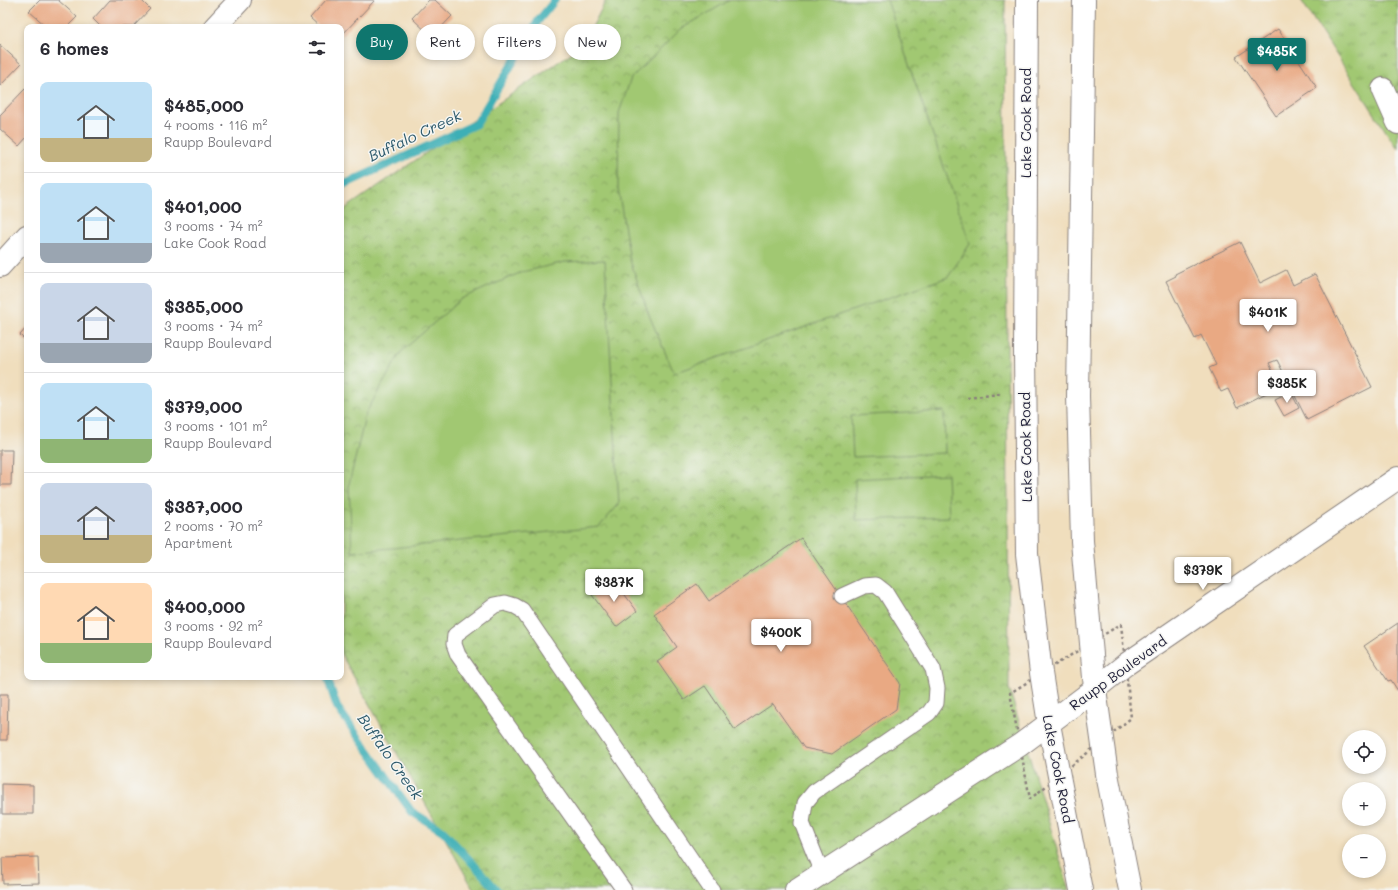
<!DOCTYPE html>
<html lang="en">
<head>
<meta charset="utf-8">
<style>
	:root { --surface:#fff; --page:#f2f2f3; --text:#2b2b33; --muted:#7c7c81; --line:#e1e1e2; --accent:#0f766e }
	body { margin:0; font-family:Mali,sans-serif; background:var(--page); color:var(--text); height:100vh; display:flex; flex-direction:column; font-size:15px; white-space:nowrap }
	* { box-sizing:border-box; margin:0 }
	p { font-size:13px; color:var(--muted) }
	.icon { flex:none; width:22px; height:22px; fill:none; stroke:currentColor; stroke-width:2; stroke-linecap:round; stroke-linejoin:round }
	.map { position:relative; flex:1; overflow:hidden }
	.panel { position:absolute; left:24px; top:24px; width:320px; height:656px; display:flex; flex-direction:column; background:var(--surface); border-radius:8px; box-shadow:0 2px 6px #0003 }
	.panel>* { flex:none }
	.hud { position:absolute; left:356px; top:24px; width:380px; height:36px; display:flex; gap:8px }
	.tools { position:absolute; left:1342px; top:730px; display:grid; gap:8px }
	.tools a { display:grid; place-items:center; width:44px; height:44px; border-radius:50%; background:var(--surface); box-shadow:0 2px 6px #0003; font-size:20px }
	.price { position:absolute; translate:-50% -34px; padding:0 9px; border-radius:4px; background:#fff; color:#222; font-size:13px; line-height:26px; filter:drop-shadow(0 1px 2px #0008) }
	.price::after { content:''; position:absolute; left:50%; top:24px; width:12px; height:9px; margin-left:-6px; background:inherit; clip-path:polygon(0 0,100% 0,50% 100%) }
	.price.on { background:var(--accent); color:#fff }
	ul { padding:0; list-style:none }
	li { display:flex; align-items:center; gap:12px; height:100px; padding:0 16px }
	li+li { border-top:1px solid var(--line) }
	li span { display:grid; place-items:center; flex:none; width:112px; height:80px; border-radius:8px; color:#555 }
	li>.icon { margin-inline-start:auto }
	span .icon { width:48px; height:48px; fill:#fffc; stroke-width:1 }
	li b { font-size:17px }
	h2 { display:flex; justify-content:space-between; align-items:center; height:48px; padding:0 16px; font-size:17px }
	.pill { padding:0 14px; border-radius:18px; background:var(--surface); box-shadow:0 2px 6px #0003; font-size:14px; line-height:36px }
	.pill.on { background:var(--accent); color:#fff }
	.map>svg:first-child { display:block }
	.grass { fill:url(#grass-tufts); stroke:#627556 }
	.park { fill:url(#park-crowns); stroke:#627556 }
	.pitch { fill:#a1c872; stroke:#627556 }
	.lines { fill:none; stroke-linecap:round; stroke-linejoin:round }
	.stream { stroke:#3eafb6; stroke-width:8 }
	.building { fill:#e9a983 }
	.lane-casing { stroke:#89807c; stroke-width:17 }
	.street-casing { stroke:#89807c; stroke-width:24 }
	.primary-casing { stroke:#89807c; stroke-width:24 }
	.path { stroke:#89807c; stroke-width:2.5; stroke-dasharray:3 3; stroke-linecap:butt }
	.lane { stroke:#fff; stroke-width:15 }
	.street { stroke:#fff; stroke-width:22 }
	.primary { stroke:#fff; stroke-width:22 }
	.labels { text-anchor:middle; stroke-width:3; stroke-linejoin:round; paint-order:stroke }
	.street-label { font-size:14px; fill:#22223b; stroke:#f6f6f2 }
	.water-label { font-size:15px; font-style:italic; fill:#2d5a6c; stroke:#f6f6f2 }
</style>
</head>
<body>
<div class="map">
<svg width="1398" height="890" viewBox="0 0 1398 890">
	<defs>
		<pattern id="grass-tufts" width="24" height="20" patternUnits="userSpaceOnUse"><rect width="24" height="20" fill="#a1c872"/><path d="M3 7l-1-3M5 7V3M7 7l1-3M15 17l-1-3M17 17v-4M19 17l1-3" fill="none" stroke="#83a25f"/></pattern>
		<pattern id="park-crowns" width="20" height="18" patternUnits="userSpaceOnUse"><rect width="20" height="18" fill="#a1c872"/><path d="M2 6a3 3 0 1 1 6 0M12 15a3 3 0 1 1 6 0" fill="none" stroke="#83a25f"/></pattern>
	</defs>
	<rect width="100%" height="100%" fill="#f6f6f2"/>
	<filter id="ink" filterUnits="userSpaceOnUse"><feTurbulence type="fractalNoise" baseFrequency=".025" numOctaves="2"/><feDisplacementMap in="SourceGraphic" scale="8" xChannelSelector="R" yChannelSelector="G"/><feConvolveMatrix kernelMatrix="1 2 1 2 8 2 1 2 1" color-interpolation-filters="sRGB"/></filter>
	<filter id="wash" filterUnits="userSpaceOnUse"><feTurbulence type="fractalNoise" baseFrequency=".012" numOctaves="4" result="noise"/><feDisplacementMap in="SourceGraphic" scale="16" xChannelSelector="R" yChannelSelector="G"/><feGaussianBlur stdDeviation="0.9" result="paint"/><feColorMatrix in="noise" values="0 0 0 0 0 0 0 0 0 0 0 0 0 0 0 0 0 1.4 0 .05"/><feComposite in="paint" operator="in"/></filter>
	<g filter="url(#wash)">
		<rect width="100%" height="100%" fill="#f0debd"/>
		<polygon class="grass" points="1301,0 1398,0 1398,149 1396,147"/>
		<polygon class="park" points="606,0 1005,0 1009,688 1069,890 474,890 341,654 341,218 346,208 583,45"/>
		<g class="pitch">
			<polygon points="730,0 887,0 970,244 948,277 674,373 649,315 630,260 618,188 619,113 631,78 681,29"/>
			<polygon points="605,260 619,504 599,527 352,552 349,484 366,413 401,352 461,299 522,272 565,262"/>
			<polygon points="944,411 945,453 853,457 851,416"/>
			<polygon points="947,474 949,517 856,520 855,479"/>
		</g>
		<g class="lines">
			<g class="stream">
				<polyline points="341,186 476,124 538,21 555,0"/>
				<polyline points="327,677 337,707 412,812 443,831 497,890"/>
			</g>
		</g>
		<g id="blocks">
			<g class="building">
				<polygon points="40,0 58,0 77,17 67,27 47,27 29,11"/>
				<polygon points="110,0 141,0 150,9 133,27 101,27 93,19"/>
				<polygon points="326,0 375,0 341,36 341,27 320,27 310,18"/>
				<polygon points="429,0 435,0 452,16 432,37 412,18"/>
				<polygon points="1278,29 1317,88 1276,116 1236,57"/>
				<polygon points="0,45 21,64 0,86"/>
				<polygon points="25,89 27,91 27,137 19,146 0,129 0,115"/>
				<polygon points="1240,242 1260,283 1286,270 1293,285 1315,274 1372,387 1307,420 1277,360 1269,363 1280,386 1237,408 1228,389 1221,392 1209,368 1216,365 1201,335 1195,339 1166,281 1176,276 1175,274"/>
				<polygon points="27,327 27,342 20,335"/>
				<polygon points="1291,392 1299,408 1284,416 1275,400"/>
				<polygon points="0,450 12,450 11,485 0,485"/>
				<polygon points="801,538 900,683 896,709 832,754 804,748 773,704 735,730 705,686 684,700 657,661 677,647 654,614 697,584 709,601"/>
				<polygon points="613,579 637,611 616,627 592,595"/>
				<polygon points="1398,623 1398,691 1391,680 1388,681 1364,646"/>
				<polygon points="0,694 8,694 7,740 0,740"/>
				<polygon points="2,784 33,785 33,814 2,814"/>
				<polygon points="38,857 39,883 3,884 2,858"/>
			</g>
		</g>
	</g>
	<g filter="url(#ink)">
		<use href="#blocks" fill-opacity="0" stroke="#89807c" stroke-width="1"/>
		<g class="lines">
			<defs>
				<g id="lane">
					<polyline points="822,873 802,823 805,803 814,792 929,713 936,703 937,688 933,669 885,592 876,585 864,586 842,596"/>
					<polyline points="624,890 458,655 454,644 455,635 495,605 505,603 515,606 522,610 712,890"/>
				</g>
				<g id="street">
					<polyline points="215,27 240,0"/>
					<polyline points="1383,89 1398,123"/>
					<polyline points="0,266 27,236"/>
					<polyline points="796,890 1020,745 1095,689 1125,665 1398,478"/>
				</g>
				<g id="primary">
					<polyline points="1027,0 1025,351 1027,554 1041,673 1049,724 1081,890"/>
					<polyline points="1084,0 1078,396 1082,541 1095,689 1107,774 1130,890"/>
				</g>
			</defs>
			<use href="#lane" class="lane-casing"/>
			<use href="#street" class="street-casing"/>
			<use href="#primary" class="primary-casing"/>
			<g class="path">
				<polyline points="967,398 1000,394"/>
				<polygon points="1121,624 1131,718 1030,799 1010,693"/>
			</g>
			<use href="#lane" class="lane"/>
			<use href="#street" class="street"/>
			<use href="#primary" class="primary"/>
		</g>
	</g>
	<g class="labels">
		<g class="street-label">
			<text transform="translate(1026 123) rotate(-90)" y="5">Lake Cook Road</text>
			<text transform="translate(1026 447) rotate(-91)" y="5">Lake Cook Road</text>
			<text transform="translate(1118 673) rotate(-36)" y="5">Raupp Boulevard</text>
			<text transform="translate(1058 769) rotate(79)" y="5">Lake Cook Road</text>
		</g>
		<g class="water-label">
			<text transform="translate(415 136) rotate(-25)" y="5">Buffalo Creek</text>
			<text transform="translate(390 757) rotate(55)" y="5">Buffalo Creek</text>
		</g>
	</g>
</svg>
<div class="tools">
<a><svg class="icon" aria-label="locate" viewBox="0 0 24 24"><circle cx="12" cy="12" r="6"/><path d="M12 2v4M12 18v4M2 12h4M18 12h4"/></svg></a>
<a>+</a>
<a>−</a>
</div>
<b class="price on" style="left:1277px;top:72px">$485K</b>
<b class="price" style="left:1268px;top:333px">$401K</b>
<b class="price" style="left:1287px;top:404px">$385K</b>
<b class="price" style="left:1203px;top:591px">$379K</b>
<b class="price" style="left:614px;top:603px">$387K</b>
<b class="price" style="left:781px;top:653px">$400K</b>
<div class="hud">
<a class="pill on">Buy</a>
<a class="pill">Rent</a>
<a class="pill">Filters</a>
<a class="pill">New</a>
</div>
<section class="panel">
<h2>6 homes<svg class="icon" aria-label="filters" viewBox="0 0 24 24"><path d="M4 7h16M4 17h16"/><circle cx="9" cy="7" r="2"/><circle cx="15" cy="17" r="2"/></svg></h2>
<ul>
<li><span style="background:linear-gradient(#bfe0f5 70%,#c2b280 0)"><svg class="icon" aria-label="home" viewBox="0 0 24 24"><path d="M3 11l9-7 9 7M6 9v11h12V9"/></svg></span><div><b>$485,000</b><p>4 rooms · 116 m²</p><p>Raupp Boulevard</p></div></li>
<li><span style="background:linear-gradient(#bfe0f5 75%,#9aa5b1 0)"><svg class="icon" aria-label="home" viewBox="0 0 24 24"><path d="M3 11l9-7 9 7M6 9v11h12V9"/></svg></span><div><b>$401,000</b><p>3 rooms · 74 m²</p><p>Lake Cook Road</p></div></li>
<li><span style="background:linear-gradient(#c9d6e8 75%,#9aa5b1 0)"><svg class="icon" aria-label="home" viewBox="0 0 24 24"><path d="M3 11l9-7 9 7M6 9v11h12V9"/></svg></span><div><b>$385,000</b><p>3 rooms · 74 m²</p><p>Raupp Boulevard</p></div></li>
<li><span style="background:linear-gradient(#bfe0f5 70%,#8fb573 0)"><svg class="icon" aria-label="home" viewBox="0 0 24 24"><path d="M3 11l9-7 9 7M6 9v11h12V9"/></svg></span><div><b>$379,000</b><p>3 rooms · 101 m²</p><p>Raupp Boulevard</p></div></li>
<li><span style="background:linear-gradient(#c9d6e8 65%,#c2b280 0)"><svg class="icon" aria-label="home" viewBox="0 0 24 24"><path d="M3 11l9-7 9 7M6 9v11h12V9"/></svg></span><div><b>$387,000</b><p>2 rooms · 70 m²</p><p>Apartment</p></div></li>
<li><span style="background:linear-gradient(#ffd9b3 75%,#8fb573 0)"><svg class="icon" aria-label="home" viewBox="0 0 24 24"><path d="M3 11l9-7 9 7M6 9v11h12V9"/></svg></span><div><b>$400,000</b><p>3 rooms · 92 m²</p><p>Raupp Boulevard</p></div></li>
</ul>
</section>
</div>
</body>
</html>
